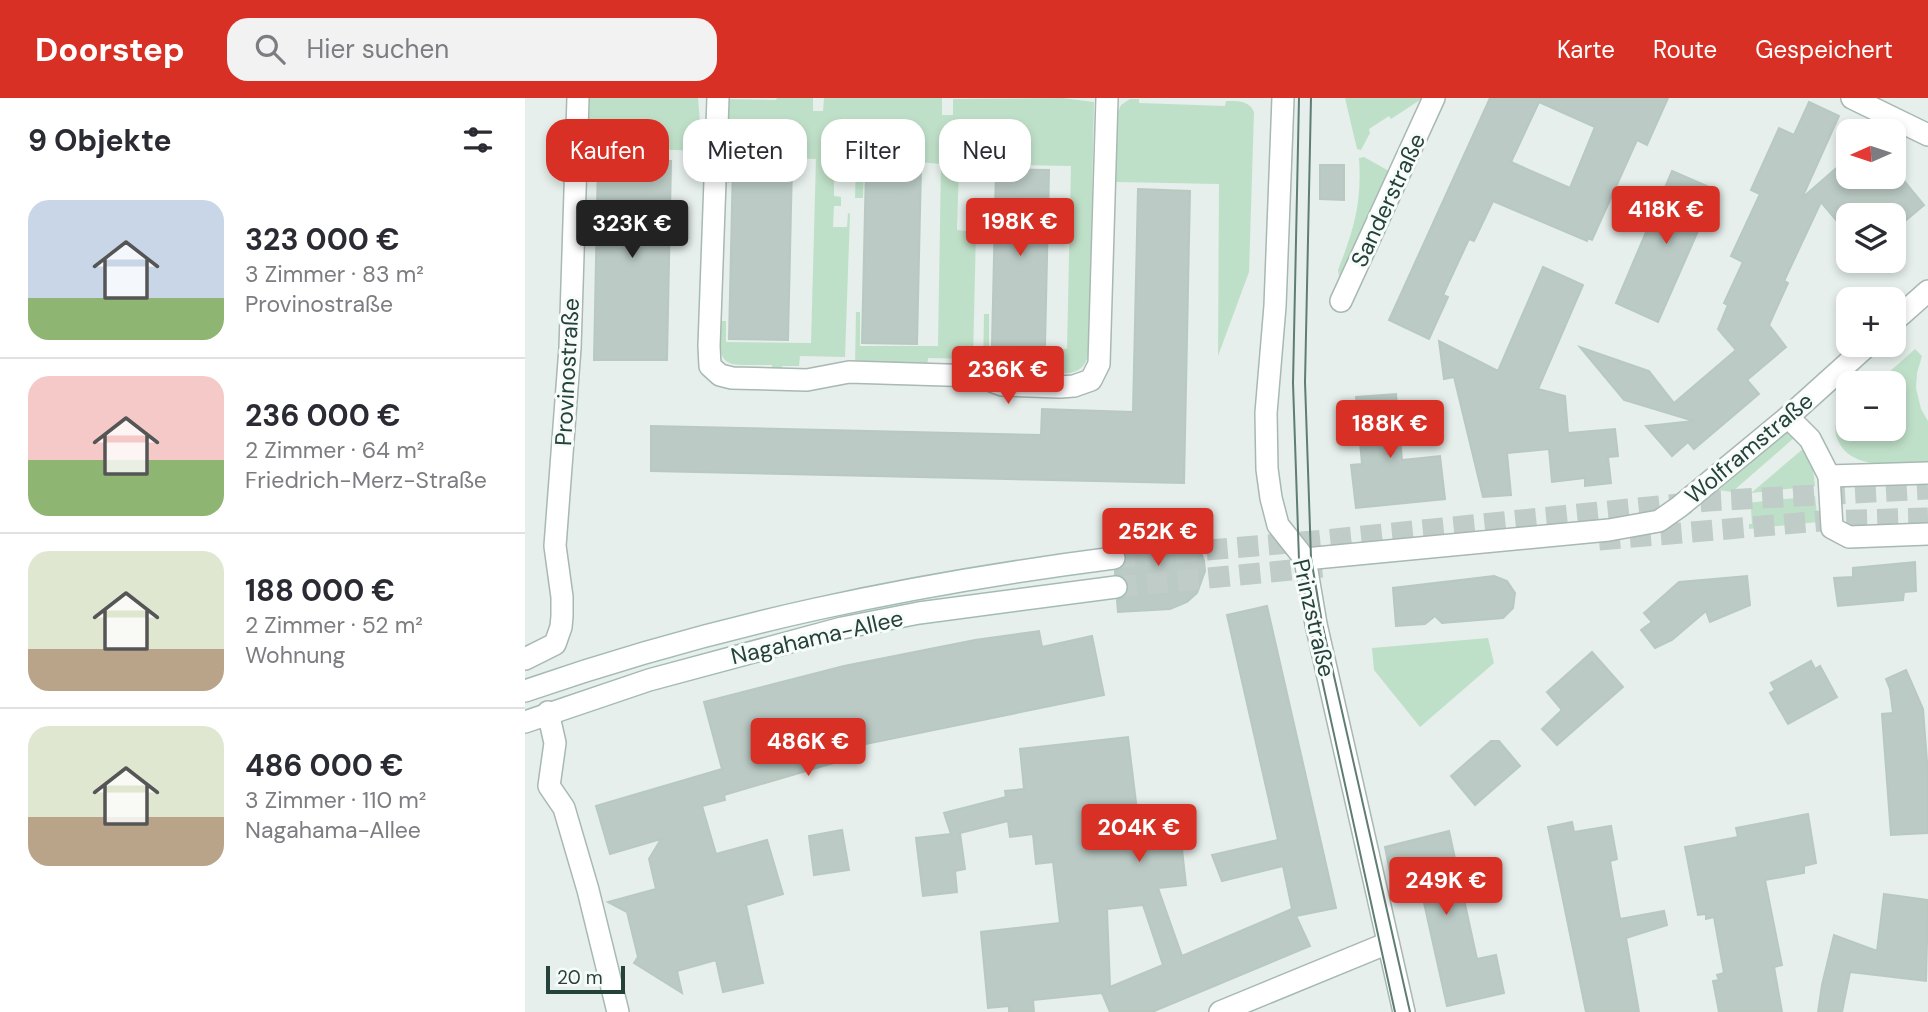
<!DOCTYPE html>
<html lang="de">
<head>
<meta charset="utf-8">
<style>
	:root { --surface:#fff; --page:#f2f2f3; --text:#2b2b33; --muted:#7c7c81; --line:#e1e1e2; --accent:#d93025 }
	body { margin:0; font-family:"DM Sans",sans-serif; background:var(--page); color:var(--text); height:100vh; display:flex; flex-direction:column; font-size:26px; white-space:nowrap }
	* { box-sizing:border-box; margin:0 }
	p { font-size:23px; color:var(--muted) }
	.icon { flex:none; width:38px; height:38px; fill:none; stroke:currentColor; stroke-width:2; stroke-linecap:round; stroke-linejoin:round }
	.map { position:relative; flex:1; overflow:hidden }
	.panel { display:flex; flex-direction:column; background:var(--surface); width:525px }
	.panel>* { flex:none }
	.top-card { position:absolute; left:21px; top:21px; width:665px; height:63px; display:flex; gap:14px }
	.needle { width:46px; rotate:267deg }
	.fabs { position:absolute; left:1311px; top:21px; display:grid; gap:14px }
	.fabs a { display:grid; place-items:center; width:70px; height:70px; border-radius:14px; background:var(--surface); box-shadow:0 4px 10px #0003; font-size:35px }
	.scale { position:absolute; left:21px; bottom:18px; width:79px; box-sizing:border-box; padding-left:7px; border:4px solid #24423a; border-top:0; font-size:19px; line-height:24px; white-space:nowrap; color:#24423a; -webkit-text-stroke:5px #f7fbf9; paint-order:stroke }
	.price { position:absolute; translate:-50% -60px; padding:0 16px; border-radius:7px; background:var(--accent); color:#fff; font-size:23px; line-height:46px; filter:drop-shadow(0 2px 4px #0008) }
	.price::after { content:''; position:absolute; left:50%; top:42px; width:21px; height:16px; margin-left:-10px; background:inherit; clip-path:polygon(0 0,100% 0,50% 100%) }
	.price.on { background:#222; color:#fff }
	ul { padding:0; list-style:none }
	li { display:flex; align-items:center; gap:21px; height:175px; padding:0 28px }
	li+li { border-top:2px solid var(--line) }
	li span { display:grid; place-items:center; flex:none; width:196px; height:140px; border-radius:21px; color:#555 }
	li>.icon { margin-inline-start:auto }
	span .icon { width:84px; height:84px; fill:#fffc; stroke-width:1 }
	li b { font-size:30px }
	h2 { display:flex; justify-content:space-between; align-items:center; height:84px; padding:0 28px; font-size:30px }
	.tag { padding:0 24px; border-radius:21px; background:var(--surface); box-shadow:0 4px 10px #0003; font-size:24px; line-height:63px }
	.tag.on { background:var(--accent); color:#fff }
	header { display:flex; align-items:center; gap:42px; box-sizing:border-box; height:98px; padding:0 35px; background:var(--accent); color:#fff }
	header strong { font-size:33px }
	nav { display:flex; gap:38px; margin-inline-start:auto; font-size:24px }
	.search { width:490px; height:63px; background:var(--page); display:flex; align-items:center; gap:18px; box-sizing:border-box; padding:0 24px; border-radius:21px; color:var(--muted); font-size:26px }
	main { display:flex; flex:1; min-height:0 }
	.map>svg:first-child { display:block }
	.green { fill:#bfe0c8 }
	.building { fill:#bbcac4; stroke:#b8c9c2; stroke-width:2; fill-rule:evenodd }
	.lines { fill:none; stroke-linecap:round; stroke-linejoin:round }
	.secondary-tunnel { stroke:#bfccc8; stroke-width:21; stroke-dasharray:21 10; stroke-linecap:butt }
	.minor-casing { stroke:#a8b8b2; stroke-width:24 }
	.tertiary-casing { stroke:#a8b8b2; stroke-width:24 }
	.secondary-casing { stroke:#a4bbb3; stroke-width:24 }
	.minor { stroke:#fff; stroke-width:21 }
	.tertiary { stroke:#fff; stroke-width:21 }
	.secondary { stroke:#fff; stroke-width:21 }
	.tram { stroke:#5f7d75; stroke-width:2 }
	.labels { text-anchor:middle; stroke-width:6; stroke-linejoin:round; paint-order:stroke }
	.street-label { font-size:23px; fill:#24423a; stroke:#f7fbf9 }
</style>
</head>
<body>
<header>
<strong>Doorstep</strong>
<div class="search"><svg class="icon" aria-label="search" viewBox="0 0 24 24"><circle cx="10" cy="10" r="6"/><path d="M15 15l6 6"/></svg>Hier suchen</div>
<nav><a>Karte</a><a>Route</a><a>Gespeichert</a></nav>
</header>
<main>
<section class="panel">
<h2>9 Objekte<svg class="icon" aria-label="filters" viewBox="0 0 24 24"><path d="M4 7h16M4 17h16"/><circle cx="9" cy="7" r="2"/><circle cx="15" cy="17" r="2"/></svg></h2>
<ul>
<li><span style="background:linear-gradient(#c9d6e8 70%,#8fb573 0)"><svg class="icon" aria-label="home" viewBox="0 0 24 24"><path d="M3 11l9-7 9 7M6 9v11h12V9"/></svg></span><div><b>323 000 €</b><p>3 Zimmer · 83 m²</p><p>Provinostraße</p></div></li>
<li><span style="background:linear-gradient(#f6c9c9 60%,#8fb573 0)"><svg class="icon" aria-label="home" viewBox="0 0 24 24"><path d="M3 11l9-7 9 7M6 9v11h12V9"/></svg></span><div><b>236 000 €</b><p>2 Zimmer · 64 m²</p><p>Friedrich-Merz-Straße</p></div></li>
<li><span style="background:linear-gradient(#dfe7d0 70%,#b9a48a 0)"><svg class="icon" aria-label="home" viewBox="0 0 24 24"><path d="M3 11l9-7 9 7M6 9v11h12V9"/></svg></span><div><b>188 000 €</b><p>2 Zimmer · 52 m²</p><p>Wohnung</p></div></li>
<li><span style="background:linear-gradient(#dfe7d0 65%,#b9a48a 0)"><svg class="icon" aria-label="home" viewBox="0 0 24 24"><path d="M3 11l9-7 9 7M6 9v11h12V9"/></svg></span><div><b>486 000 €</b><p>3 Zimmer · 110 m²</p><p>Nagahama-Allee</p></div></li>
</ul>
</section>
<div class="map">
<svg width="1403" height="914" viewBox="0 0 1403 914">
	<rect width="100%" height="100%" fill="#e6efeb"/>
	<g class="green">
		<polygon points="64,0 173,0 176,36 172,53 127,51 127,59 72,59 72,62 60,62 62,5"/>
		<path d="M252,0H288V13H298L299,0H417V17H428V1L537,0L569,4L564,249C563,263 559,272 545,275L458,272L459,216H464V251L521,253L522,251H542L546,68L434,66L432,132L451,134L448,261L403,260L402,271L330,269L331,214H335V248H413L416,66L393,64V68L339,67L338,100H330L331,62L309,61V98L316,99V108H309L308,129H322L323,115L325,116L320,259L275,258L274,268H257V275H248L247,267C200,266 194,275 193,223H201V244L286,245L291,61L265,60L264,64L206,63L205,85L196,84L202,1L251,2Z"/>
		<polygon points="820,0 898,0 866,21 864,18 844,31 845,35 836,52 832,51"/>
		<path d="M605,1H614V5L700,8L701,3C712,3 724,2 729,14L724,174L693,258L694,86L591,84L593,14L596,7Z"/>
		<path d="M839,59L864,73L814,179L813,172C829,131 837,105 834,60Z"/>
		<path d="M1390,251L1397,258L1392,275L1391,290L1396,311L1403,323V364C1374,365 1325,375 1312,340C1307,327 1314,319 1323,311V331H1368V285H1352Z"/>
		<polygon points="1262,334 1269,340 1207,394 1194,392"/>
		<polygon points="1279,350 1287,361 1290,388 1226,395"/>
		<polygon points="1290,398 1293,424 1224,431 1224,426 1227,426 1226,410 1222,410 1222,405"/>
		<polygon points="963,540 969,565 895,629 849,572 847,550"/>
	</g>
	<g class="building">
		<path d="M965,0H1143L1122,47L1112,42L1067,142L1063,140L1062,143L968,103L949,143L944,141L918,197L923,199L904,241L864,222ZM1014,4L1070,29L1045,90L986,64Z"/>
		<polygon points="1284,4 1314,18 1277,100 1323,60 1323,79 1376,79 1399,107 1368,133 1368,117 1352,117 1343,107 1331,117 1323,117 1323,124 1317,129 1296,104 1259,183 1263,185 1244,227 1261,249 1222,282 1234,296 1169,351 1163,344 1147,358 1121,328 1169,323 1099,302 1055,249 1124,273 1149,305 1211,252 1193,231 1203,207 1199,205 1218,164 1206,158 1235,96 1226,92 1254,30 1269,37"/>
		<polygon points="73,62 146,63 142,262 69,262"/>
		<polygon points="208,65 267,67 263,242 204,241"/>
		<polygon points="795,67 819,67 819,102 795,101"/>
		<polygon points="341,69 396,70 392,246 337,245"/>
		<polygon points="471,71 524,72 520,248 467,247"/>
		<polygon points="1147,73 1191,92 1133,224 1091,205"/>
		<polygon points="613,91 665,93 659,385 126,373 126,328 516,337 517,311 608,314"/>
		<polygon points="1018,169 1058,187 1013,291 1040,298 1043,335 1090,331 1093,358 1083,359 1086,385 1060,388 1060,380 1027,384 1024,351 982,355 986,397 958,399 929,279 919,281 914,243 973,273"/>
		<polygon points="871,296 877,362 915,358 920,401 831,410 826,367 837,366 831,299"/>
		<polygon points="639,427 660,433 673,446 679,463 680,473 672,495 662,504 645,511 593,514 592,502 599,499 604,488 601,481 590,476 590,473 598,470 602,459 599,451 588,447 587,432"/>
		<polygon points="1390,464 1391,493 1379,494 1378,502 1313,508 1309,480 1328,479 1328,470"/>
		<polygon points="969,478 982,483 990,495 988,510 978,520 917,525 910,518 900,526 871,528 868,490"/>
		<polygon points="1222,478 1225,507 1185,524 1181,513 1147,542 1130,550 1116,532 1127,524 1119,515 1154,484"/>
		<path d="M742,508L811,810L771,818L785,848L627,914H585L577,895L508,902L509,914H484V908L463,910L456,834L535,825L528,764L511,766L508,736L485,739L483,723L435,735L440,771L430,773L432,794L398,798L391,740L426,736L419,715L481,699L480,693L499,691L495,651L603,639L615,737L655,733L661,787L633,790L657,858L767,811L758,768L697,783L687,757L753,742L702,517ZM618,807L638,867L585,889L582,811Z"/>
		<polygon points="514,533 517,549 567,538 579,597 326,649 329,659 199,697 200,702 177,708 191,756 242,742 258,796 221,807 238,885 198,894 191,862 152,873 157,895 109,865 113,859 102,814 83,804 131,791 124,761 136,741 85,756 71,708 197,671 179,604 319,568 450,542"/>
		<polygon points="1067,554 1098,589 1032,647 1017,631 1037,612 1022,594"/>
		<polygon points="1286,563 1290,571 1295,568 1312,599 1263,626 1245,595 1250,592 1246,585"/>
		<polygon points="1381,572 1398,611 1403,677 1403,735 1366,737 1357,616 1368,615 1365,591 1361,581"/>
		<polygon points="966,643 974,643 995,668 950,707 926,678"/>
		<polygon points="1283,716 1291,765 1279,768 1279,775 1240,782 1257,867 1249,869 1257,914 1194,914 1188,883 1194,882 1192,877 1199,875 1189,819 1181,821 1181,816 1173,817 1160,749 1213,739 1211,730"/>
		<polygon points="1047,724 1049,734 1086,728 1092,761 1085,763 1095,821 1139,813 1142,827 1101,840 1114,914 1061,914 1023,729"/>
		<polygon points="317,732 324,772 289,777 284,738"/>
		<polygon points="924,733 952,861 971,857 979,895 922,908 893,778 867,784 860,749"/>
		<polygon points="1359,796 1403,802 1401,883 1325,874 1317,914 1293,914 1297,887 1309,837 1352,853"/>
	</g>
	<g class="lines">
		<g class="secondary-tunnel">
			<polyline points="1074,442 1296,423 1403,420"/>
			<polyline points="589,460 789,443 1183,403 1403,391"/>
			<polyline points="591,489 798,469"/>
		</g>
		<defs>
			<g id="minor">
				<polyline points="193,0 184,248 185,268 195,277 207,280 282,282 324,274 453,278 477,287 535,289 549,288 566,282 574,266 582,0"/>
				<polyline points="1327,0 1403,37"/>
				<polyline points="816,203 909,0"/>
				<polyline points="1368,224 1403,193"/>
				<polyline points="1263,319 1285,341 1304,378"/>
				<polyline points="1403,375 1304,378 1307,430 1324,439 1403,436"/>
				<polyline points="780,461 1084,432 1134,423 1154,409 1263,319 1343,247"/>
				<polyline points="0,561 30,546 36,529 37,518 37,499 30,448 45,250 53,0"/>
				<polyline points="23,614 30,645 24,688 39,710 63,792 93,914"/>
				<polyline points="695,914 863,845"/>
			</g>
			<polyline id="tertiary" points="758,0 750,208 741,315 742,371 746,400 753,427 780,461 791,526 879,914"/>
			<g id="secondary">
				<path d="M0,593C193,526 386,486 589,460"/>
				<polyline points="0,624 124,582 317,530 394,515 591,489"/>
			</g>
		</defs>
		<use href="#minor" class="minor-casing"/>
		<use href="#tertiary" class="tertiary-casing"/>
		<use href="#secondary" class="secondary-casing"/>
		<use href="#minor" class="minor"/>
		<use href="#tertiary" class="tertiary"/>
		<use href="#secondary" class="secondary"/>
		<g class="tram">
			<polyline points="774,0 768,285 774,462 785,527 870,914"/>
			<polyline points="786,0 780,284 786,460 797,525 885,914"/>
		</g>
	</g>
	<g class="labels">
		<g class="street-label">
			<text transform="translate(863 102) rotate(-65)" y="8">Sanderstraße</text>
			<text transform="translate(42 274) rotate(-87)" y="8">Provinostraße</text>
			<text transform="translate(1224 350) rotate(-40)" y="8">Wolframstraße</text>
			<text transform="translate(789 520) rotate(77)" y="8">Prinzstraße</text>
			<text transform="translate(292 539) rotate(-13)" y="8">Nagahama-Allee</text>
		</g>
	</g>
</svg>
<div class="fabs">
<a><svg class="needle" viewBox="-14 -14 28 28"><path d="M0-13l5 13h-10z" fill="#e53935"/><path d="M0 13l5-13h-10z" fill="#7c7c81"/></svg></a>
<a><svg class="icon" aria-label="layers" viewBox="0 0 24 24"><path d="M12 4l9 5-9 5-9-5zM3 14l9 5 9-5"/></svg></a>
<a>+</a>
<a>−</a>
</div>
<div class="scale">20 m</div>
<b class="price" style="left:1141px;top:148px">418K €</b>
<b class="price" style="left:495px;top:160px">198K €</b>
<b class="price on" style="left:107px;top:162px">323K €</b>
<b class="price" style="left:483px;top:308px">236K €</b>
<b class="price" style="left:865px;top:362px">188K €</b>
<b class="price" style="left:633px;top:470px">252K €</b>
<b class="price" style="left:283px;top:680px">486K €</b>
<b class="price" style="left:614px;top:766px">204K €</b>
<b class="price" style="left:921px;top:819px">249K €</b>
<div class="top-card">
<a class="tag on">Kaufen</a>
<a class="tag">Mieten</a>
<a class="tag">Filter</a>
<a class="tag">Neu</a>
</div>
</div>
</main>
</body>
</html>
